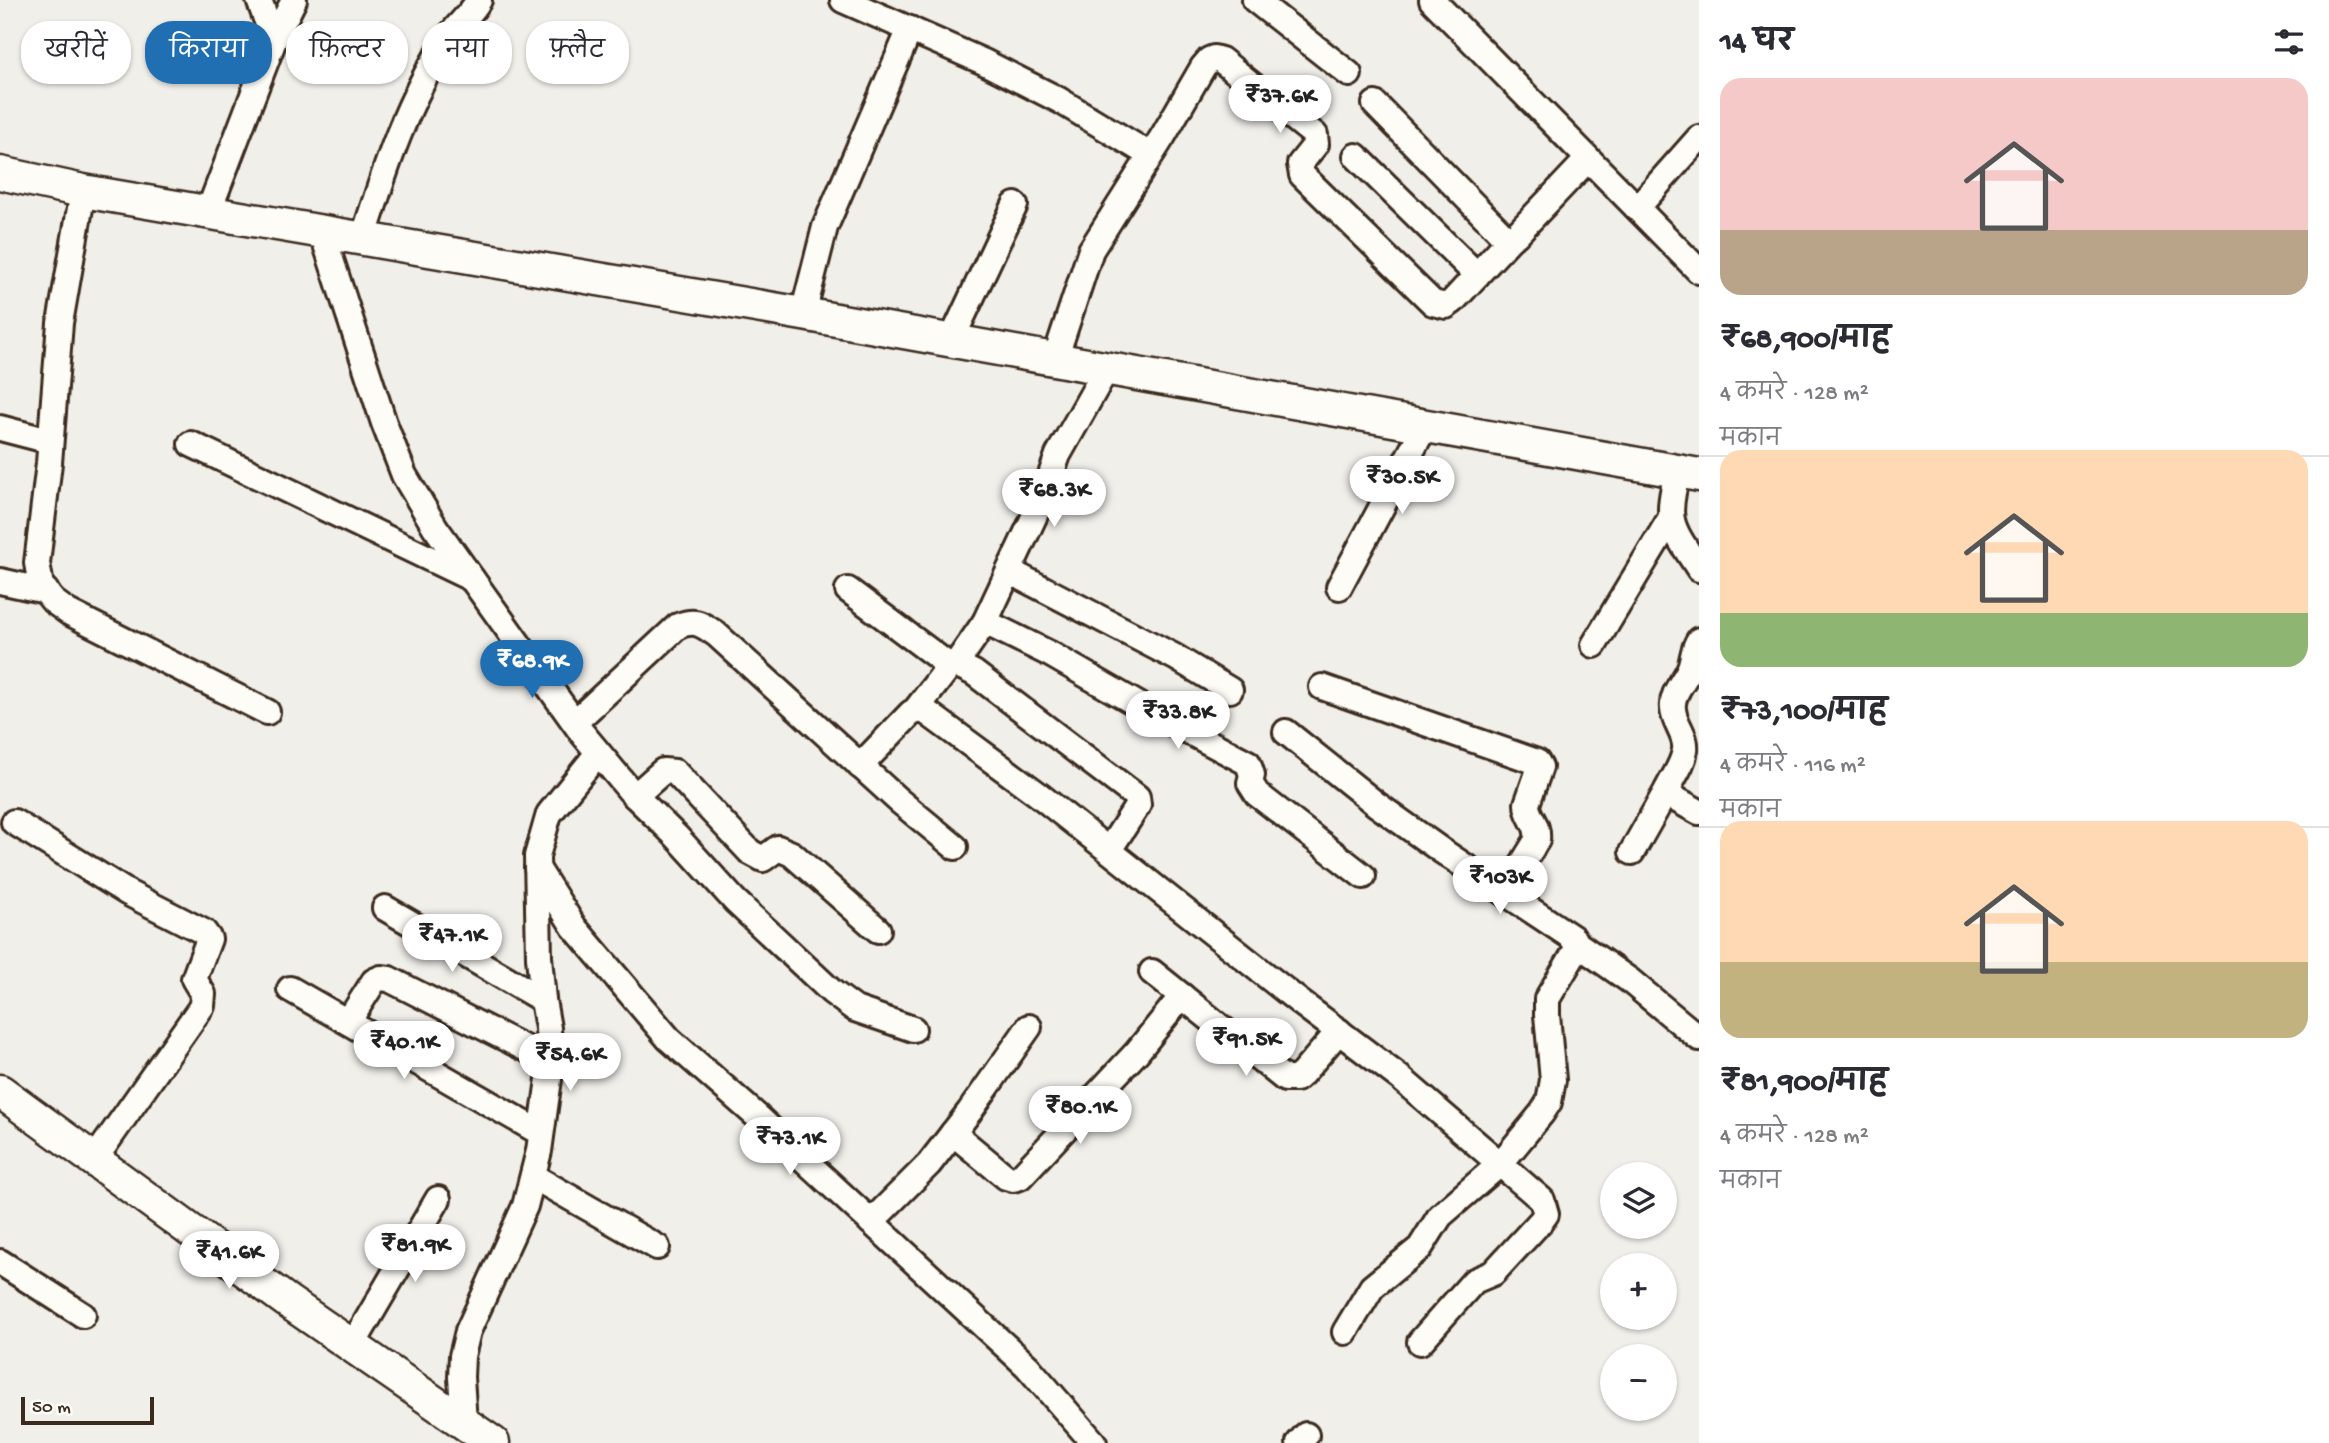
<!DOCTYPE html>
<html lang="hi">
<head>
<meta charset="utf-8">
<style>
	:root { --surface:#fff; --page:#f7f7f7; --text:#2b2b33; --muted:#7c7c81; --line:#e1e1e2; --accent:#1f6fb2 }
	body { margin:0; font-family:"Gochi Hand","Playpen Sans Deva",sans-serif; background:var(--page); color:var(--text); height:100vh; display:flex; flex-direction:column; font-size:26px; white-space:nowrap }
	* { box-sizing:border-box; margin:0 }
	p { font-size:23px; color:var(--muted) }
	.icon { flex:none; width:38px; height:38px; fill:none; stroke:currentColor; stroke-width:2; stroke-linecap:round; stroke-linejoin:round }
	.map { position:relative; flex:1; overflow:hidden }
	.panel { display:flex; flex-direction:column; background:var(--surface); width:630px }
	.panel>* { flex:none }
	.top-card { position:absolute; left:21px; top:21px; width:665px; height:63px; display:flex; gap:14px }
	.buttons { position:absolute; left:1600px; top:1162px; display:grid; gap:14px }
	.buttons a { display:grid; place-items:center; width:77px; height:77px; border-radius:50%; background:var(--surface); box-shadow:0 2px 5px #0004; font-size:35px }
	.scale { position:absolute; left:21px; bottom:18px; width:133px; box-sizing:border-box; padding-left:7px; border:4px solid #3b2a1e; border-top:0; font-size:19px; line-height:24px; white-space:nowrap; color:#3b2a1e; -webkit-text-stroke:5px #fdfcf7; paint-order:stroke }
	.price { position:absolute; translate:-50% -60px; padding:0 16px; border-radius:24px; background:#fff; color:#222; font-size:23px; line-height:46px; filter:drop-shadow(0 2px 4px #0008) }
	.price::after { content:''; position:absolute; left:50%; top:42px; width:21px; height:16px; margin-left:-10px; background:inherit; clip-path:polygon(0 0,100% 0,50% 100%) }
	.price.selected { background:var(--accent); color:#fff }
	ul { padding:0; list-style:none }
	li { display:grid; align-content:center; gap:14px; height:371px; padding:0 21px }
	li+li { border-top:2px solid var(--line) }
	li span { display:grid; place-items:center; height:217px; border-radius:21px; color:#555 }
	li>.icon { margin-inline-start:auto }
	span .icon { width:126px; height:126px; fill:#fffc; stroke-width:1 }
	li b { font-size:30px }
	h2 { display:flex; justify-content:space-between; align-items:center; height:84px; padding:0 21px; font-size:30px }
	.chip { padding:0 24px; border-radius:28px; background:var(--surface); box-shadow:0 2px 5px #0004; font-size:24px; line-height:63px }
	.chip.selected { background:var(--accent); color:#fff }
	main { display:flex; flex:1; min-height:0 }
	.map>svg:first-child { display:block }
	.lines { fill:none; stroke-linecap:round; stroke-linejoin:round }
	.minor-casing { stroke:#3b2a1e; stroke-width:30 }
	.major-casing { stroke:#3b2a1e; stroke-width:37 }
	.minor { stroke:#fdfcf7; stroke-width:24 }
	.major { stroke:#fdfcf7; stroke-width:32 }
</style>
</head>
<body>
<main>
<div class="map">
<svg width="1699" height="1443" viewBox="0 0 1699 1443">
	<rect width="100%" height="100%" fill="#f1efea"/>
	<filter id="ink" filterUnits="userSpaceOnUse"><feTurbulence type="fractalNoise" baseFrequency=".0143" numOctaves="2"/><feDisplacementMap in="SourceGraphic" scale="14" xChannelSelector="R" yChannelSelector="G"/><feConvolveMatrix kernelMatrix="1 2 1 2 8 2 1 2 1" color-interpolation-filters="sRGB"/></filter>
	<g filter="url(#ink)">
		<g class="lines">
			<defs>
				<g id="minor">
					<polyline points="259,0 274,40"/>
					<polyline points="843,0 984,62 1059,100 1150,155"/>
					<polyline points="1255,0 1349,74"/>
					<polyline points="1432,0 1699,271"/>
					<polyline points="1375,104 1504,236 1511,238 1516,235 1588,159"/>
					<polyline points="1356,156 1477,275"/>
					<polyline points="83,191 60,323 49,463 37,563 41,586 53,601 68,612 267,712"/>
					<polyline points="1637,208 1699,138"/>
					<polyline points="208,213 274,40 294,0"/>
					<polyline points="322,232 384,423 404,475 435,527 582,733 632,793 677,837 735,901 832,992 855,1009 913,1029"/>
					<path d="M363,239C385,169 407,99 449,37C458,24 471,14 479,0"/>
					<polyline points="803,314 825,227 910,29"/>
					<polyline points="951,341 1015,205"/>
					<polyline points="1055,359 1091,250 1163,136 1203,67 1209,60 1214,58 1221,60 1315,135 1316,144 1300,164 1302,175 1433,303 1446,306 1453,301 1511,238"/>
					<polyline points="0,428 50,441"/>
					<polyline points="191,444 472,579"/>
					<path d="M1678,471C1664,522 1671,526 1699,569"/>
					<polyline points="1009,571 1175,657 1230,690"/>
					<polyline points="0,581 46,591"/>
					<polyline points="1339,587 1426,424"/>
					<polyline points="848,590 943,661 945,672 915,711"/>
					<polyline points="985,622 1050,654 1144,708 1248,763 1252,775 1250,783 1257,794 1363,876"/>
					<path d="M1699,640C1692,650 1694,659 1689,670C1683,683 1671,694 1673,709C1674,724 1687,735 1685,750C1683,765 1673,777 1667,790L1670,796L1699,812"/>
					<polyline points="1594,645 1670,519"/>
					<polyline points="956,664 985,622 1042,500 1058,455 1107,368"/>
					<polyline points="945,666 956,664 974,673 1137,797 1138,805 1109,850"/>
					<path d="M1322,687L1537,762L1540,767L1527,804C1527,818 1539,822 1537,840L1505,892"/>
					<path d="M575,722L678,626C696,619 701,624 716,634L898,800L955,847"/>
					<polyline points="1286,732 1376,804 1442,851 1573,938 1577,949 1547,999 1547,1015 1553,1080 1549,1102 1542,1113 1501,1163 1440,1216 1420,1248 1372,1287 1345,1332"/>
					<polyline points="860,766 911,713 920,710 925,711 1039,795 1301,1003 1399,1077 1542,1200 1546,1214 1541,1221 1493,1273 1474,1281 1420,1342"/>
					<polyline points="635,796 663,771 675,772 750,852 763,859 778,848 792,854 878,930"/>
					<polyline points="14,822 128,893 204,932 209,939 194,979 203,994 202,1006 94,1160"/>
					<polyline points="1632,852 1667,790"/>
					<polyline points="537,868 574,927 669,1039 759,1118 1027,1366 1094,1443"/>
					<polyline points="385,908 543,1000"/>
					<polyline points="1576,943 1629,980 1699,1038"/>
					<polyline points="1152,972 1285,1079 1296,1079 1302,1074 1339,1031"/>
					<polyline points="290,989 541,1133"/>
					<polyline points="348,1022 374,981 381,978 389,979 550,1061"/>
					<polyline points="953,1133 1006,1177 1013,1179 1020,1177 1137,1052 1182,996"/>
					<polyline points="534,1177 657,1247"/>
					<polyline points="871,1222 929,1164 970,1111 1029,1027"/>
					<polyline points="0,1262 83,1315"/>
					<polyline points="352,1346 438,1199"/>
					<polyline points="464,1423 461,1377 462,1356 468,1331 525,1206 539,1151 550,1072 548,1028 543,1000 539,957 537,856 549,814 598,753"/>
					<polyline points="1299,1443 1306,1435"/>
				</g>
				<g id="major">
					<polyline points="0,173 83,191 803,314 1699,475"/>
					<polyline points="0,1091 287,1301 493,1443"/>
				</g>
			</defs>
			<use href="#minor" class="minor-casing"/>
			<use href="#major" class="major-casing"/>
			<use href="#minor" class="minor"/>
			<use href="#major" class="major"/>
		</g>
	</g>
</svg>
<div class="buttons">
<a><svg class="icon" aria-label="layers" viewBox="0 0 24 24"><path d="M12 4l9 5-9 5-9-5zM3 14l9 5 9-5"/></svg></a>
<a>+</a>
<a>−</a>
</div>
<div class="scale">50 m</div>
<b class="price" style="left:1280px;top:135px">₹37.6K</b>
<b class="price" style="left:1402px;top:516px">₹30.5K</b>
<b class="price" style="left:1054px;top:529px">₹68.3K</b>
<b class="price selected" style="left:532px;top:700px">₹68.9K</b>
<b class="price" style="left:1178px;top:751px">₹33.8K</b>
<b class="price" style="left:1500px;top:916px">₹103K</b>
<b class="price" style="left:452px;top:974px">₹47.1K</b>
<b class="price" style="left:1246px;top:1078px">₹91.5K</b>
<b class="price" style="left:404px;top:1081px">₹40.1K</b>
<b class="price" style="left:570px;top:1093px">₹54.6K</b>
<b class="price" style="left:1080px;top:1146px">₹80.1K</b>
<b class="price" style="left:790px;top:1177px">₹73.1K</b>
<b class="price" style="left:415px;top:1284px">₹81.9K</b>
<b class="price" style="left:229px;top:1291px">₹41.6K</b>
<div class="top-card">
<a class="chip">खरीदें</a>
<a class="chip selected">किराया</a>
<a class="chip">फ़िल्टर</a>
<a class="chip">नया</a>
<a class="chip">फ़्लैट</a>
</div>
</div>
<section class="panel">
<h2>14 घर<svg class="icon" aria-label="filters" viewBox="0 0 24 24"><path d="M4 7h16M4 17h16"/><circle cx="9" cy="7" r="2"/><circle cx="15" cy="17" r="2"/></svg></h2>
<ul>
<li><span style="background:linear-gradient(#f6c9c9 70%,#b9a48a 0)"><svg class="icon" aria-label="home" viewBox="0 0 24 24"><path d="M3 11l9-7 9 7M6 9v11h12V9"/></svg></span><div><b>₹68,900/माह</b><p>4 कमरे · 128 m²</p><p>मकान</p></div></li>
<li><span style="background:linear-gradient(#ffd9b3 75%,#8fb573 0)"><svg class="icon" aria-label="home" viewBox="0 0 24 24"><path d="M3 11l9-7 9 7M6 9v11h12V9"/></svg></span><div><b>₹73,100/माह</b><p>4 कमरे · 116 m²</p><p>मकान</p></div></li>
<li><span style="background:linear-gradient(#ffd9b3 65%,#c2b280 0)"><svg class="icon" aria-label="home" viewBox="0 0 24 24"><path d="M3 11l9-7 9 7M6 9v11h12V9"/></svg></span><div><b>₹81,900/माह</b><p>4 कमरे · 128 m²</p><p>मकान</p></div></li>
</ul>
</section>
</main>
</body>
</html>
